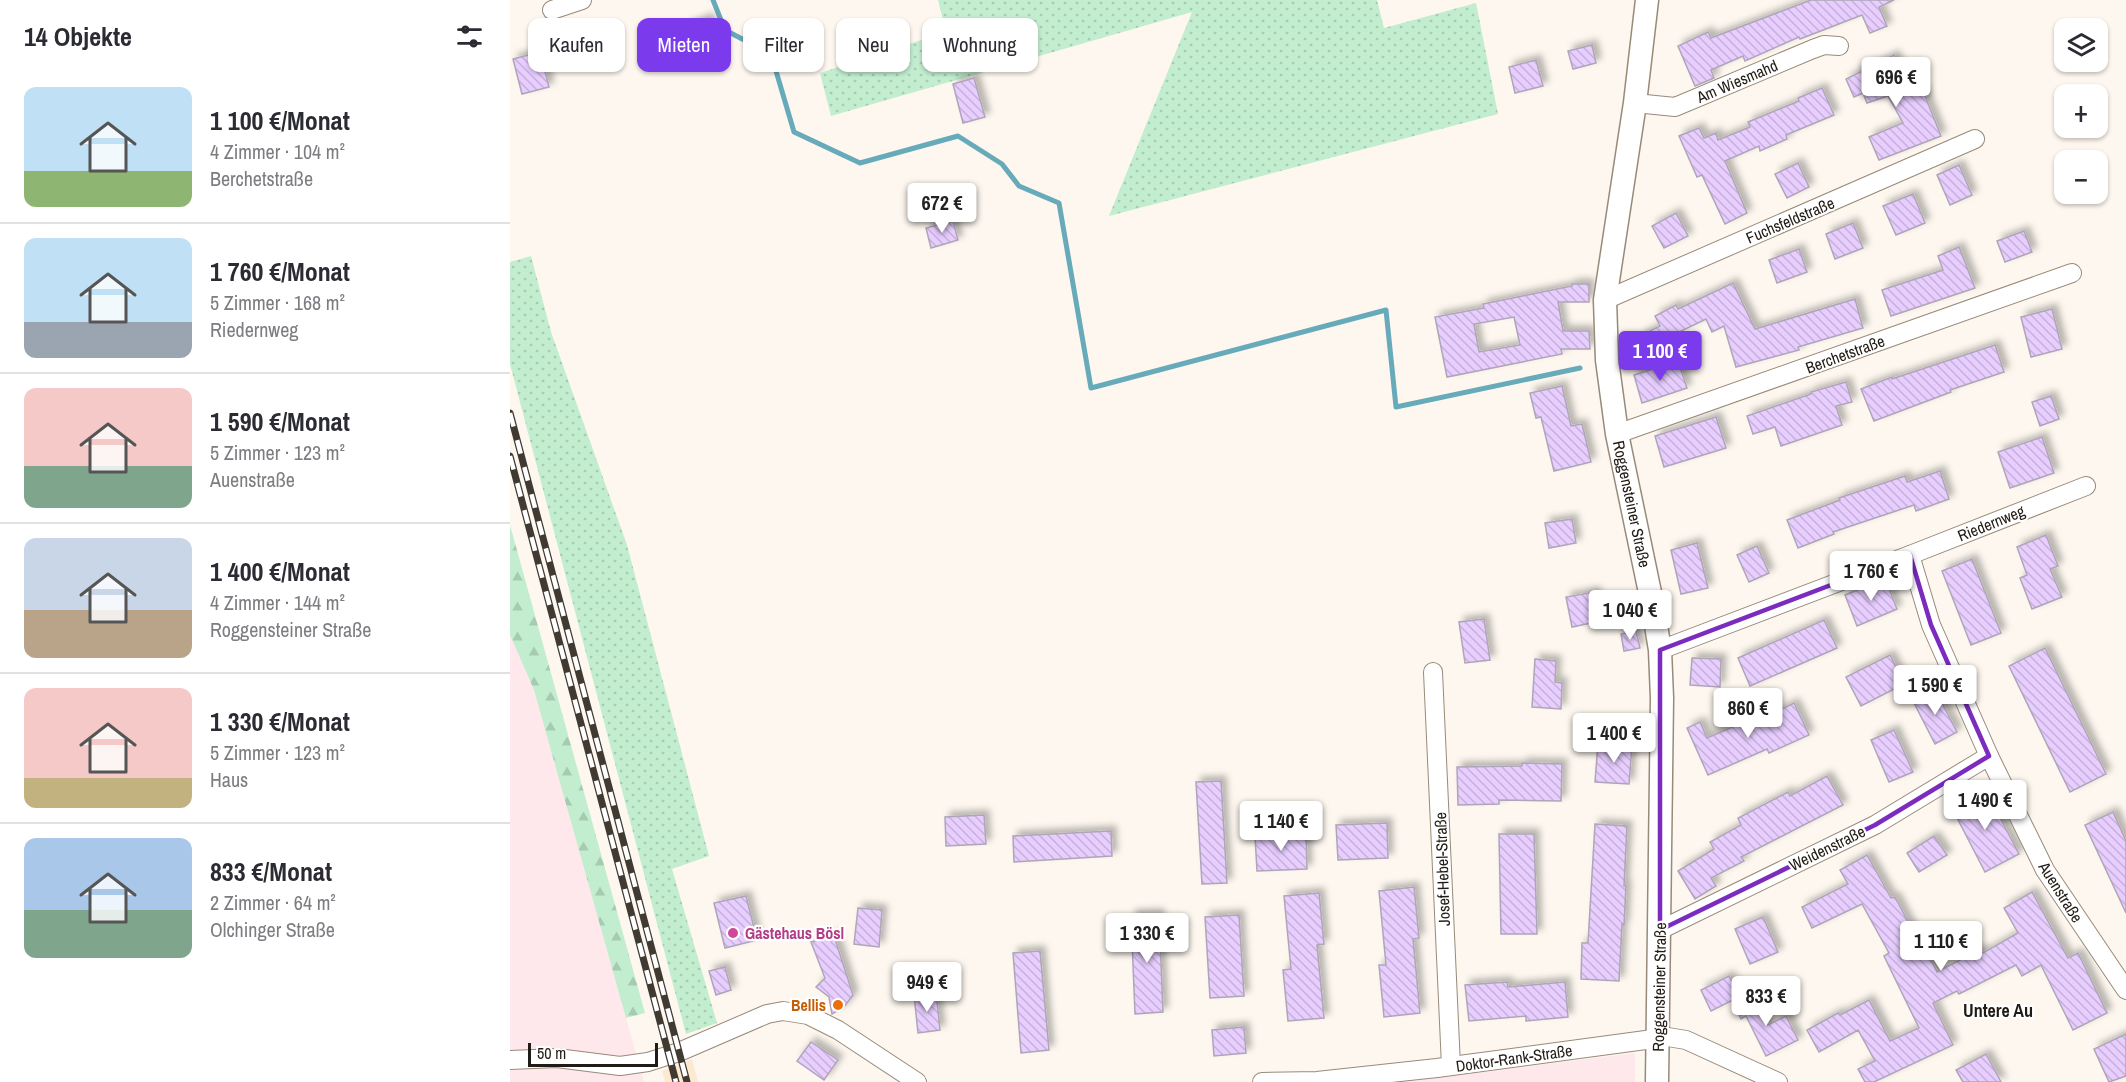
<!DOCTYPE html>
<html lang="de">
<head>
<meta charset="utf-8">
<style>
	:root { --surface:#fff; --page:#f2f2f3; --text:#2b2b33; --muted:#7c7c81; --line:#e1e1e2; --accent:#7c3aed }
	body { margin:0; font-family:"Archivo Narrow",sans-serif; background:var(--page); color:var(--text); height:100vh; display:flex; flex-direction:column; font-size:22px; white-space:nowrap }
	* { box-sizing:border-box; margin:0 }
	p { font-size:20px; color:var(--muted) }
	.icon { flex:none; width:33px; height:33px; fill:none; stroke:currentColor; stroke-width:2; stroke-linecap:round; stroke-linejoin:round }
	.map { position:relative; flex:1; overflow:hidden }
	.sheet { display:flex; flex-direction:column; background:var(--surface); width:510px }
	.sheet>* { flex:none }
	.top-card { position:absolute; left:18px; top:18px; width:570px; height:54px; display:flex; gap:12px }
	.controls { position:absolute; left:1544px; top:18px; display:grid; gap:12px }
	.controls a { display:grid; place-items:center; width:54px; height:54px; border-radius:12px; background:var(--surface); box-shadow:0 2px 4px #0004; font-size:30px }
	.scale { position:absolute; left:18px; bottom:15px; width:130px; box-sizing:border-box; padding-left:6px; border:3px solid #211b15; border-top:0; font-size:16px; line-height:21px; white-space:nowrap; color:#211b15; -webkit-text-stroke:4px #fff; paint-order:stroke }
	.price { position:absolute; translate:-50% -51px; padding:0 14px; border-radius:6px; background:#fff; color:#222; font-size:20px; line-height:39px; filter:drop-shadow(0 2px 3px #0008) }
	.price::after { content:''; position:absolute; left:50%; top:36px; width:18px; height:14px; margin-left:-9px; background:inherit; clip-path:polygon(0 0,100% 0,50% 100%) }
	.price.current { background:var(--accent); color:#fff }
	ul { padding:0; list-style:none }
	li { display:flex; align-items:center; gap:18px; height:150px; padding:0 24px }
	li+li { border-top:2px solid var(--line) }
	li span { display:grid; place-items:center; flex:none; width:168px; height:120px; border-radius:12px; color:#555 }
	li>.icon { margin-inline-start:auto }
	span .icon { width:72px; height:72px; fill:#fffc; stroke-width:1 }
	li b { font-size:26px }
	h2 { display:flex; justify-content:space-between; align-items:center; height:72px; padding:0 24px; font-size:26px }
	.tag { padding:0 21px; border-radius:12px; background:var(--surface); box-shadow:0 2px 4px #0004; font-size:21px; line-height:54px }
	.tag.current { background:var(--accent); color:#fff }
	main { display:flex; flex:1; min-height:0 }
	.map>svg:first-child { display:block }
	.commercial { fill:#fee8eb }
	.built { fill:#fde9d0 }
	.grass { fill:url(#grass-dots) }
	.forest { fill:url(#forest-firs) }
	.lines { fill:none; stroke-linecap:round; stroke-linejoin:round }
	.stream { stroke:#67aaba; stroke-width:5 }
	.building { fill:url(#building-back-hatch); stroke:#afa5b8; stroke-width:1.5; fill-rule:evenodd; filter:url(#shadow) }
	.minor-casing { stroke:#988a79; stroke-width:20 }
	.tertiary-casing { stroke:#988a79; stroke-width:25 }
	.minor { stroke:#fff; stroke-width:18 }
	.tertiary { stroke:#fff; stroke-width:22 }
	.rail-casing { stroke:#403a33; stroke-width:7 }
	.rail { stroke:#fff; stroke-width:4.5; stroke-dasharray:14; stroke-linecap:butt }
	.marked { fill:none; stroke:#7b2cbf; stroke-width:4.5; stroke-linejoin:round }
	.hotel-dot { fill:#d1479c; stroke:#fff; stroke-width:2 }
	.food-dot { fill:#e8710a; stroke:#fff; stroke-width:2 }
	.labels { text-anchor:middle; stroke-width:4.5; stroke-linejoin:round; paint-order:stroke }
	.street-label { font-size:16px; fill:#211b15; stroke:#fff }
	.hotel-label { font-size:16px; font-weight:bold; fill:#b23c85; stroke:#fff; text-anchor:start }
	.food-label { font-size:16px; font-weight:bold; fill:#c56008; stroke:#fff; text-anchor:end }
	.neighbourhood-label { font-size:18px; font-weight:bold; fill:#211b15; stroke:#fff }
</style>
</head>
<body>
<main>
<section class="sheet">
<h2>14 Objekte<svg class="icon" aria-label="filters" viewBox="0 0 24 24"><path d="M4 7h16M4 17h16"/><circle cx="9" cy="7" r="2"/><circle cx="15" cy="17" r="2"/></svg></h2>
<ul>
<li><span style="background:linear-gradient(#bfe0f5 70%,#8fb573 0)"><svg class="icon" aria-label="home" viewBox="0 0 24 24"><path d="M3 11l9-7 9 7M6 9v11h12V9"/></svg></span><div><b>1 100 €/Monat</b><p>4 Zimmer · 104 m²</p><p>Berchetstraße</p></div></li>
<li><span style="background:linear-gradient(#bfe0f5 70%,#9aa5b1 0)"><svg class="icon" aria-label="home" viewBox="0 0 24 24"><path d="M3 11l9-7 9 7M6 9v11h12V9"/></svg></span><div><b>1 760 €/Monat</b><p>5 Zimmer · 168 m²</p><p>Riedernweg</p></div></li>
<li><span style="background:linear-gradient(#f6c9c9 65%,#7fa58c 0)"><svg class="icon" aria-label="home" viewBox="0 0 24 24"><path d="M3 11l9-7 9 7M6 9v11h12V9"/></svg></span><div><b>1 590 €/Monat</b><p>5 Zimmer · 123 m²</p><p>Auenstraße</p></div></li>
<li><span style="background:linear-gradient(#c9d6e8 60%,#b9a48a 0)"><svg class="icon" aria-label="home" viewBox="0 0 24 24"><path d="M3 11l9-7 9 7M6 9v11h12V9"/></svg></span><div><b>1 400 €/Monat</b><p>4 Zimmer · 144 m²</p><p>Roggensteiner Straße</p></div></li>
<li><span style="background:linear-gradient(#f6c9c9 75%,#c2b280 0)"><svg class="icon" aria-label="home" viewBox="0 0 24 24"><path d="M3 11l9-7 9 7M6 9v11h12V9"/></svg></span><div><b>1 330 €/Monat</b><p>5 Zimmer · 123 m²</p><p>Haus</p></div></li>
<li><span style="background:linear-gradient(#a9c7e8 60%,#7fa58c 0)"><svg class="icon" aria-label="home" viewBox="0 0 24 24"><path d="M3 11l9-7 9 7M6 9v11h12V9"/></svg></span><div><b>833 €/Monat</b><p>2 Zimmer · 64 m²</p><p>Olchinger Straße</p></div></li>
</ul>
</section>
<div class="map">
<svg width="1616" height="1082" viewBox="0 0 1616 1082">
	<defs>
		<pattern id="grass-dots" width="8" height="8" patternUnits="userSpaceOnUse" patternTransform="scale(1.5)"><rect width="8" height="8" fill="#c2edcf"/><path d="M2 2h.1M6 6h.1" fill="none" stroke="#a6cbb1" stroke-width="1.8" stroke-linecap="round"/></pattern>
		<pattern id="forest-firs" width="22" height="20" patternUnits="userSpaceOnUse" patternTransform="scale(1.5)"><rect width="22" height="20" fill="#c2edcf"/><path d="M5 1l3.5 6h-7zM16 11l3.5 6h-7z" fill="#a6cbb1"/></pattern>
		<pattern id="building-back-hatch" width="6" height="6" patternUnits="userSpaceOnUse" patternTransform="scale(1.5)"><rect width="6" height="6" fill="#e7ceff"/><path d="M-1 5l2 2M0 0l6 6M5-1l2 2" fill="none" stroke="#c6b0da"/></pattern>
		<filter id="shadow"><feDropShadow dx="5" dy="-5" stdDeviation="3" flood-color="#0004"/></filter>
	</defs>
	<rect width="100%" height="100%" fill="#fdf7ef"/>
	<g class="commercial">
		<polygon points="0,635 24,690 134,1082 0,1082"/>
		<polygon points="1125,1053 1125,1082 889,1082 935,1077"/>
	</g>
	<polygon class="built" points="182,1059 188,1082 155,1082 152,1071"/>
	<g class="grass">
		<polygon points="428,0 867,0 874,28 966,3 988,114 599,216 682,12 321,116 310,73 436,32"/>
		<polygon points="21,256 41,332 117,545 199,856 162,869 207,1023 176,1034 0,364 0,262"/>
	</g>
	<polygon class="forest" points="0,525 135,1013 116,1018 24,690 0,635"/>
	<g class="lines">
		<polyline class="stream" points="203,0 215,30 261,54 284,132 350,163 448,136 492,164 509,186 549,203 581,388 876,310 886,407 1070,368"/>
	</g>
	<g class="building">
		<polygon points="1301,0 1384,0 1369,7 1377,26 1360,33 1352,15 1290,39 1289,37 1235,61 1233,56 1201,70 1204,78 1185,86 1168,46 1198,32 1201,38"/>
		<polygon points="198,18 212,56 189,65 175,27"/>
		<polygon points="1082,45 1086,63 1063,69 1058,51"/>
		<polygon points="30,52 39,87 12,94 3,59"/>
		<polygon points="1384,55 1396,82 1399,81 1405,94 1413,91 1431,136 1369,160 1359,137 1393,123 1378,96 1357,103 1353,93 1344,97 1336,79"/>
		<polygon points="1026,60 1033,86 1005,93 999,67"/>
		<polygon points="464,78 475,117 453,123 443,84"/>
		<polygon points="1312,88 1324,115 1276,135 1277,139 1250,151 1249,146 1215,161 1237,213 1215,224 1192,175 1187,177 1169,136 1189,128 1194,138 1206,133 1208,140 1240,127 1238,122 1289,101 1288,98"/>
		<polygon points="1288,163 1299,187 1277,198 1265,174"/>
		<polygon points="1449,165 1462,195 1440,205 1427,175"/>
		<polygon points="1403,194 1415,223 1386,235 1373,206"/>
		<polygon points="1166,213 1178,236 1154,248 1142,226"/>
		<polygon points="443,221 448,240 421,248 416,228"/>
		<polygon points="1343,223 1353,248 1325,259 1316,234"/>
		<polygon points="1514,231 1522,252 1495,262 1487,241"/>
		<polygon points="1449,247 1465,288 1381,316 1372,290 1433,270 1428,256"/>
		<polygon points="1289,249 1297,272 1267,283 1259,260"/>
		<polygon points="1223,283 1245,329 1345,299 1353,328 1288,347 1289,350 1226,367 1214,326 1202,332 1196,319 1136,348 1130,336 1150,326 1145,316 1166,305 1168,309"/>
		<path d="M1062,284H1079V302H1048L1053,331H1079L1080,349H1051L1052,354L937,377L925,317L974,308L973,304L1062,286ZM1004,317L1010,345L969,352L964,324Z"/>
		<polygon points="1542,309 1552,349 1521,357 1511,317"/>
		<polygon points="1485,345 1494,372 1440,390 1441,392 1364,421 1351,389 1382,377 1382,379"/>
		<polygon points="1168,361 1177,388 1132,403 1124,375"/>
		<polygon points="1336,382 1342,402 1326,406 1332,425 1271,446 1265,427 1243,434 1237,416 1301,394 1301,392"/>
		<polygon points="1052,386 1061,426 1072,424 1081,462 1044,471 1031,417 1026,418 1020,393"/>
		<polygon points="1541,396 1549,419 1530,426 1522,402"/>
		<polygon points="1206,417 1216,448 1154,467 1145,436"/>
		<polygon points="1532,437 1544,473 1500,488 1488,452"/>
		<polygon points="1430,471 1439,499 1406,511 1404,505 1323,532 1324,534 1288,548 1277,520 1330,500 1329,498 1395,476 1397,482"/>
		<polygon points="1062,519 1066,543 1039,548 1035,523"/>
		<polygon points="1536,535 1548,566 1540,569 1552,597 1522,609 1510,578 1517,575 1507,547"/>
		<polygon points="1187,543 1198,588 1171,594 1161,550"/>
		<polygon points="1247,546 1259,573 1239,582 1227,555"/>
		<polygon points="1462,559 1491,633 1461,645 1432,571"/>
		<polygon points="1375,579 1387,609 1347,626 1335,595"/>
		<polygon points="1085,592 1091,621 1062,627 1056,597"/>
		<polygon points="974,619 980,660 955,663 949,622"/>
		<polygon points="1314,620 1327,648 1240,686 1228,658"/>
		<polygon points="1126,631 1130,648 1114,651 1111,634"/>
		<polygon points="1535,648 1596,774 1560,792 1499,666"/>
		<polygon points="1380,655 1394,684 1351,706 1336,677"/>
		<polygon points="1182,658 1211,659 1210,687 1180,685"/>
		<polygon points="1025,659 1046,661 1045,682 1052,683 1051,709 1022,707"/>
		<polygon points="1424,688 1447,732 1425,744 1402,699"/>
		<polygon points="1284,703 1299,735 1259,753 1257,749 1198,775 1177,728 1190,722 1197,738 1241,719 1243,723"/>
		<polygon points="1384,730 1403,772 1379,782 1361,740"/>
		<polygon points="1088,743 1122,745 1119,784 1085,782"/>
		<polygon points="1012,763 1052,764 1051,801 989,800 989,804 948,805 947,767 1012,766"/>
		<polygon points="1317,776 1333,805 1231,857 1234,861 1201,878 1206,886 1185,899 1168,871 1204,849 1200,842 1231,825 1228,818 1278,792 1280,796"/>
		<polygon points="711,781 717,883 692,884 686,782"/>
		<polygon points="1476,791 1509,854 1475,872 1442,808"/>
		<polygon points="1603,812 1616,841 1616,913 1575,825"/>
		<polygon points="474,815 476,844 436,846 435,817"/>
		<polygon points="877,823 878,858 828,860 826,825"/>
		<polygon points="1085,824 1117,826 1114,886 1116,886 1114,925 1112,924 1109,981 1071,979 1072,943 1078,943"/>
		<polygon points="601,831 602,856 504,862 503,836"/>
		<polygon points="796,834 797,869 747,871 745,836"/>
		<polygon points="989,834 1024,834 1027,934 991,934"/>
		<polygon points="1424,836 1437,855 1409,872 1397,853"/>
		<polygon points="1357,855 1381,898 1385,897 1407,939 1410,938 1427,972 1471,949 1473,953 1508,933 1494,908 1522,892 1558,958 1568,953 1597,1013 1563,1030 1531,965 1512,976 1506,965 1449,994 1447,991 1423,1003 1443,1045 1364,1082 1355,1082 1348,1069 1365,1061 1348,1030 1309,1052 1297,1030 1328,1013 1330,1015 1359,1000 1380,1041 1409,1028 1374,956 1379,953 1352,904 1302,928 1292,907 1338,884 1330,870"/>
		<polygon points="904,887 909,938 903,939 910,1013 874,1017 869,965 876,965 869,891"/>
		<polygon points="809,893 814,944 807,945 814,1018 778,1021 773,970 781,969 774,896"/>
		<polygon points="236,896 247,940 215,948 204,903"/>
		<polygon points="348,908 372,910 369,947 344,944"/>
		<polygon points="649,914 653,1012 625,1014 621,915"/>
		<polygon points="729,915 734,996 700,998 695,917"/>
		<polygon points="1253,917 1268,952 1240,964 1225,929"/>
		<polygon points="324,936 343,995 334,1007 322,1014 319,997 306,987 315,978 301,942"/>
		<polygon points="530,951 539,1050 511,1053 503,953"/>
		<polygon points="215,967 221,990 206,995 199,971"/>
		<polygon points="1219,976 1229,997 1201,1011 1191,990"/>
		<polygon points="997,982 998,987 1055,982 1058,1017 1016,1021 1016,1016 959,1021 955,985"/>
		<polygon points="426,992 430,1030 408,1033 404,995"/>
		<polygon points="1243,995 1258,1025 1276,1016 1288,1040 1256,1056 1236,1016 1231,1019 1224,1004"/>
		<polygon points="734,1027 736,1053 704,1056 702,1030"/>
		<polygon points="1616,1034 1616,1076 1599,1082 1584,1049"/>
		<polygon points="301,1042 328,1060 314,1080 287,1061"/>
		<polygon points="1476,1054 1491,1082 1453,1082 1446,1070"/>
	</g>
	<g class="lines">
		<defs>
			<g id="minor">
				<polyline points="42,10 72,0"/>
				<polyline points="1125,103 1165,107 1303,49 1314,45 1329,46"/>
				<polyline points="1095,300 1465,139"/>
				<polyline points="1107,434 1562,273"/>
				<polyline points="1400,555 1421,625 1479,756 1535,870 1616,990"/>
				<polyline points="1150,650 1400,555 1576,486"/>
				<polyline points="923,672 941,1066"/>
				<polyline points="1150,930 1365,825 1479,756"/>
				<polyline points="0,1060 47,1058 110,1066 138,1062 169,1052 257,1014 273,1011 298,1015 328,1030 407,1082"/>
				<polyline points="752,1082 807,1081 927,1068 1158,1037 1176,1040 1268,1082"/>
			</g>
			<polyline id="tertiary" points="1137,0 1125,103 1095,300 1097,360 1107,434 1143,607 1150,650 1152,698 1147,1082"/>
		</defs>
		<use href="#minor" class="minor-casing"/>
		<use href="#tertiary" class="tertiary-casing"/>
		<use href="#minor" class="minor"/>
		<use href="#tertiary" class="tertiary"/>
		<defs>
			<g id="rail">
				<polyline points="0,413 177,1082"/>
				<polyline points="0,456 166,1082"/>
			</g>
		</defs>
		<use href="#rail" class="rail-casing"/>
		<use href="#rail" class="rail"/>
	</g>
	<path class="marked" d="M1400,555L1421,625L1479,756L1365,825L1150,930V650Z"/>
	<circle class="hotel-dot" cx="223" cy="933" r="6"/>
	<circle class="food-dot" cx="328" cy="1005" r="6"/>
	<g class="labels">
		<g class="street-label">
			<text transform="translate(1227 81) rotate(-23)" y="6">Am Wiesmahd</text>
			<text transform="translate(1280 220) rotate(-23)" y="6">Fuchsfeldstraße</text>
			<text transform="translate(1335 354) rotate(-20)" y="6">Berchetstraße</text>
			<text transform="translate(1122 504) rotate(78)" y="6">Roggensteiner Straße</text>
			<text transform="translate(1481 523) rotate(-22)" y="6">Riedernweg</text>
			<text transform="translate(1317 848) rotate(-26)" y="6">Weidenstraße</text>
			<text transform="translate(932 869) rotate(-92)" y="6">Josef-Hebel-Straße</text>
			<text transform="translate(1551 892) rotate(58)" y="6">Auenstraße</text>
			<text transform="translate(1149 987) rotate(-89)" y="6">Roggensteiner Straße</text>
			<text transform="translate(1004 1058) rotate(-8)" y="6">Doktor-Rank-Straße</text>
		</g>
		<g class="hotel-label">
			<text x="235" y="939">Gästehaus Bösl</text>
		</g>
		<g class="food-label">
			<text x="316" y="1011">Bellis</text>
		</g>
		<g class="neighbourhood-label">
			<text x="1488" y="1017">Untere Au</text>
		</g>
	</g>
</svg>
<div class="controls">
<a><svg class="icon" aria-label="layers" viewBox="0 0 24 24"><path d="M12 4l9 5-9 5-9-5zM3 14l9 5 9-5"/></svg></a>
<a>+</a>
<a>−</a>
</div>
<div class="scale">50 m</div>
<b class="price" style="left:1386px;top:108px">696 €</b>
<b class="price" style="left:432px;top:234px">672 €</b>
<b class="price current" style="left:1150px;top:382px">1 100 €</b>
<b class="price" style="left:1361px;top:602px">1 760 €</b>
<b class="price" style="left:1120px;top:641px">1 040 €</b>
<b class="price" style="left:1425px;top:716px">1 590 €</b>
<b class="price" style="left:1238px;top:739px">860 €</b>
<b class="price" style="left:1104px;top:764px">1 400 €</b>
<b class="price" style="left:1475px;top:831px">1 490 €</b>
<b class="price" style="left:771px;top:852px">1 140 €</b>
<b class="price" style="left:637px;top:964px">1 330 €</b>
<b class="price" style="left:1431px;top:972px">1 110 €</b>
<b class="price" style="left:417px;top:1013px">949 €</b>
<b class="price" style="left:1256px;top:1027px">833 €</b>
<div class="top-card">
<a class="tag">Kaufen</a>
<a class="tag current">Mieten</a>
<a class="tag">Filter</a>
<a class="tag">Neu</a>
<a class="tag">Wohnung</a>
</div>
</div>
</main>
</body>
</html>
